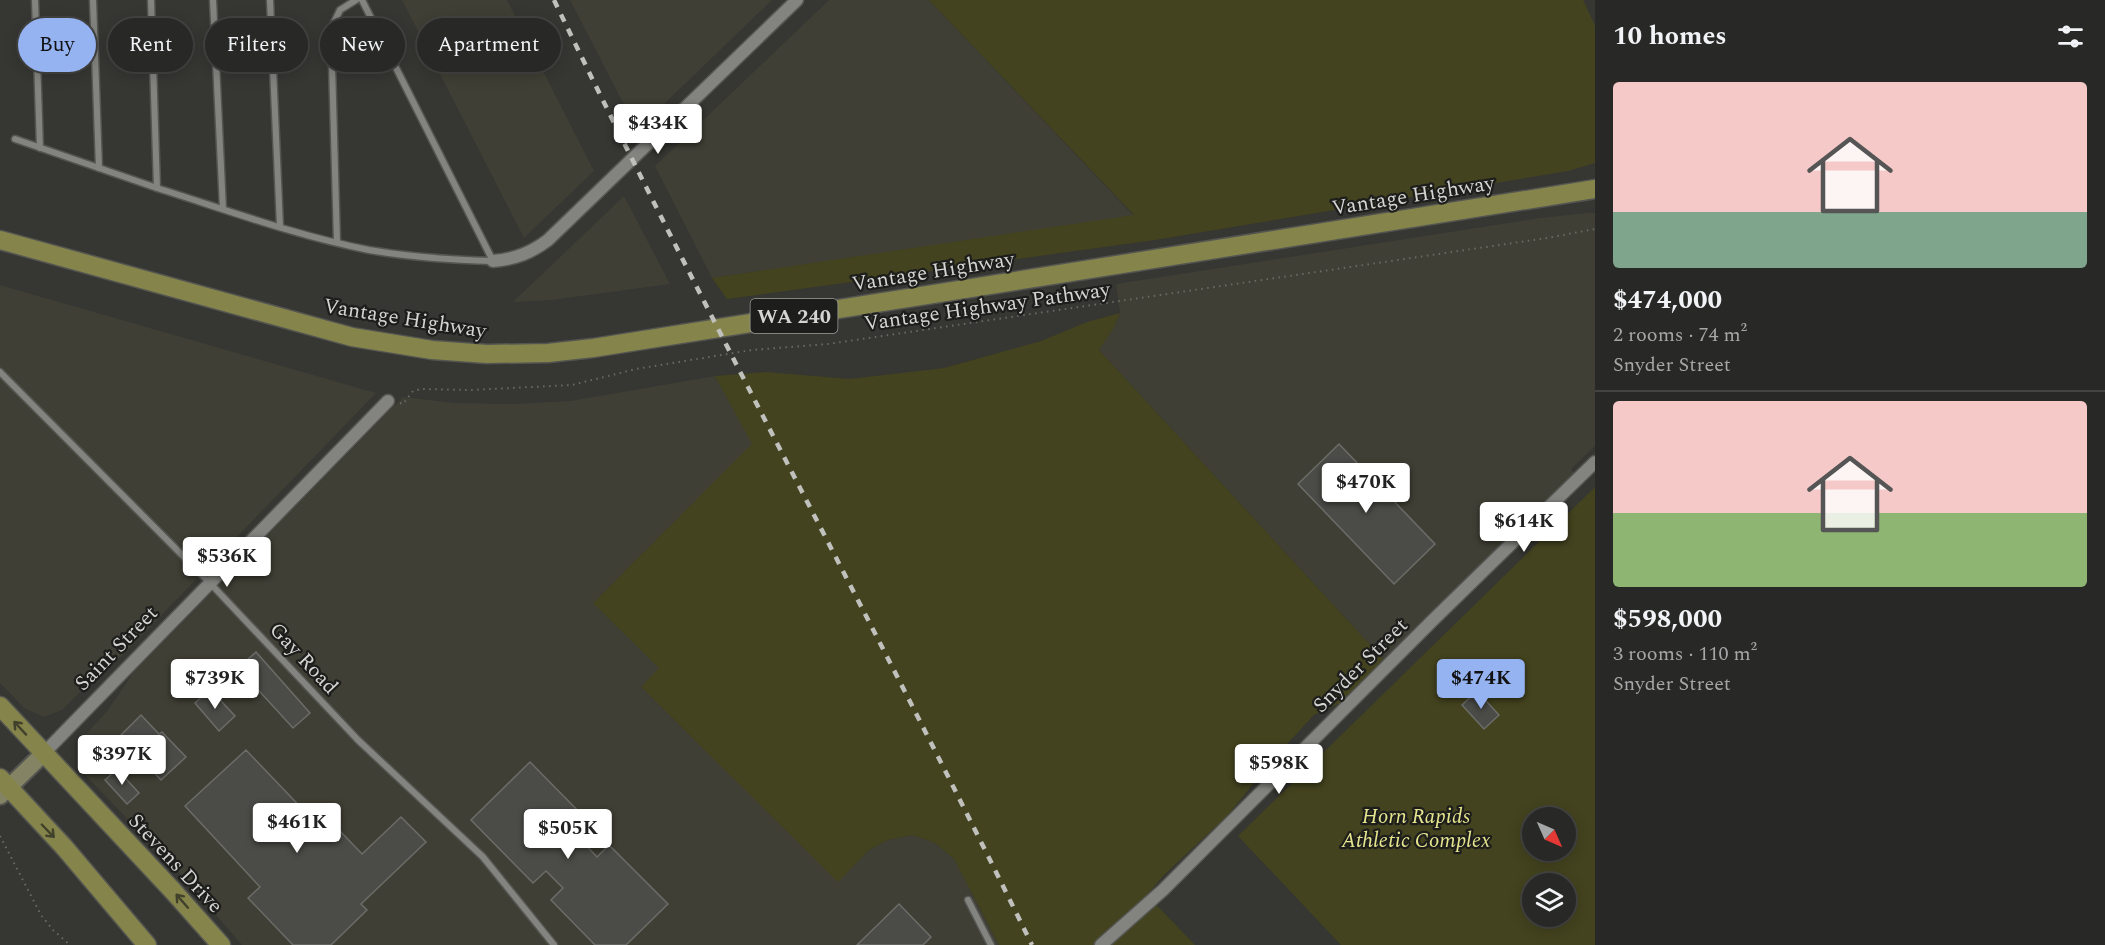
<!DOCTYPE html>
<html lang="en">
<head>
<meta charset="utf-8">
<style>
	:root { --surface:#282826; --page:#30302e; --text:#f1f3f6; --muted:#a5a6a7; --line:#444443; --accent:#95b2f1 }
	body { margin:0; font-family:Spectral,serif; background:var(--page); color:var(--text); height:100vh; display:flex; flex-direction:column; font-size:22px; white-space:nowrap }
	* { box-sizing:border-box; margin:0 }
	p { font-size:20px; color:var(--muted) }
	.icon { flex:none; width:33px; height:33px; fill:none; stroke:currentColor; stroke-width:2; stroke-linecap:round; stroke-linejoin:round }
	.map { position:relative; flex:1; overflow:hidden }
	.details { display:flex; flex-direction:column; background:var(--surface); width:510px }
	.details>* { flex:none }
	.banner { position:absolute; left:18px; top:18px; width:570px; height:54px; display:flex; gap:12px }
	.needle { width:39px; rotate:135deg }
	.fabs { position:absolute; left:1522px; top:807px; display:grid; gap:12px }
	.fabs a { display:grid; place-items:center; width:54px; height:54px; border-radius:50%; background:var(--surface); box-shadow:0 3px 15px #0003,0 0 0 2px var(--line); font-size:30px }
	.price { position:absolute; translate:-50% -51px; padding:0 14px; border-radius:6px; background:#fff; color:#222; font-size:20px; line-height:39px; filter:drop-shadow(0 2px 3px #0008) }
	.price::after { content:''; position:absolute; left:50%; top:36px; width:18px; height:14px; margin-left:-9px; background:inherit; clip-path:polygon(0 0,100% 0,50% 100%) }
	.price.current { background:var(--accent); color:#111 }
	ul { padding:0; list-style:none }
	li { display:grid; align-content:center; gap:12px; height:318px; padding:0 18px }
	li+li { border-top:2px solid var(--line) }
	li span { display:grid; place-items:center; height:186px; border-radius:6px; color:#555 }
	li>.icon { margin-inline-start:auto }
	span .icon { width:108px; height:108px; fill:#fffc; stroke-width:1 }
	li b { font-size:26px }
	h2 { display:flex; justify-content:space-between; align-items:center; height:72px; padding:0 18px; font-size:26px }
	.pill { padding:0 21px; border-radius:27px; background:var(--surface); box-shadow:0 3px 15px #0003,0 0 0 2px var(--line); font-size:21px; line-height:54px }
	.pill.current { background:var(--accent); color:#111 }
	main { display:flex; flex:1; min-height:0 }
	.map>svg:first-child { display:block }
	.built { fill:#3f3f35 }
	.green { fill:#43431f; fill-rule:evenodd }
	.building { fill:#4b4b47; stroke:#6c6c68; stroke-width:1.5 }
	.lines { fill:none; stroke-linecap:round; stroke-linejoin:round }
	.lane-casing { stroke:#545551; stroke-width:9 }
	.street-casing { stroke:#545551; stroke-width:15 }
	.secondary-casing { stroke:#545551; stroke-width:20 }
	.primary-casing { stroke:#545551; stroke-width:21 }
	.path { stroke:#6a6a67; stroke-width:2; stroke-dasharray:1.5 4.5; stroke-linecap:butt }
	.lane { stroke:#83837f; stroke-width:6 }
	.street { stroke:#83837f; stroke-width:12 }
	.secondary { stroke:#848465; stroke-width:16 }
	.primary { stroke:#85854b; stroke-width:18 }
	.rail { stroke:#c0c0bd; stroke-width:4.5; stroke-dasharray:8 8; stroke-linecap:butt }
	.oneway { stroke:#41412c }
	.labels { text-anchor:middle; stroke-width:4.5; stroke-linejoin:round; paint-order:stroke }
	.shield { fill:#1d1d1c; stroke:#9d9d9b; stroke-width:1.5 }
	.shield-label { font-size:20px; font-weight:bold; fill:#d4d4d1 }
	.street-label { font-size:21px; fill:#d4d4d1; stroke:#1d1d1c }
	.park-label { font-size:21px; font-style:italic; fill:#e6e68f; stroke:#1d1d1c }
</style>
</head>
<body>
<main>
<div class="map">
<svg width="1595" height="945" viewBox="0 0 1595 945">
	<rect width="100%" height="100%" fill="#363632"/>
	<g class="built">
		<polygon points="402,0 507,0 594,171 524,238"/>
		<polygon points="570,0 772,0 637,130"/>
		<polygon points="829,0 929,0 1134,216 712,278 655,166"/>
		<polygon points="624,196 670,284 552,300 513,302"/>
		<polygon points="1587,213 1595,213 1595,446 1571,469 1575,474 1386,662 1099,350 1113,329 1120,313 1116,284 1540,218"/>
		<polygon points="0,285 376,393 123,655 101,671 62,710 44,717 24,708 0,683"/>
		<polygon points="715,376 753,444 593,603 660,668 641,687 838,881 869,850 888,840 912,835 935,843 954,859 999,945 242,945 185,879 86,776 79,762 81,745 87,733 108,710 133,673 403,397 455,403 515,404 570,401"/>
	</g>
	<g class="green">
		<polygon points="929,0 1583,0 1595,25 1595,163 1568,171 1155,240 727,299 712,278 1134,215"/>
		<polygon points="1120,313 1113,329 1099,350 1386,662 1356,696 1314,715 1276,756 1227,816 1164,875 1147,895 1195,945 999,945 954,859 935,843 912,835 888,840 869,850 838,882 641,687 659,668 593,603 752,444 715,376 766,372 850,379 944,368 1041,341 1087,322"/>
		<path d="M1595,487V945H1341L1238,836ZM1533,818H1566V850H1533ZM1533,884H1566V916H1533Z"/>
	</g>
	<g class="building">
		<polygon points="1339,444 1435,544 1394,584 1298,484"/>
		<polygon points="256,652 310,713 293,728 238,668"/>
		<polygon points="210,689 235,716 219,731 195,703"/>
		<polygon points="1477,691 1499,715 1484,729 1462,705"/>
		<polygon points="141,715 159,734 162,732 186,757 161,780 130,748 129,749 118,738"/>
		<polygon points="246,750 311,818 320,810 362,854 401,817 426,842 361,904 367,910 331,945 293,945 248,898 260,887 185,806"/>
		<polygon points="530,762 590,823 577,836 597,857 609,845 668,904 626,945 595,945 551,900 563,888 546,871 533,883 471,820"/>
		<polygon points="117,769 139,793 127,804 105,780"/>
		<polygon points="899,904 931,937 923,945 857,945"/>
	</g>
	<g class="lines">
		<defs>
			<g id="lane">
				<polyline points="35,0 40,148"/>
				<polyline points="93,0 99,168"/>
				<path d="M151,0L157,188C227,210 297,236 369,250C410,257 452,260 493,261L362,0"/>
				<polyline points="213,0 223,209"/>
				<polyline points="270,0 280,226"/>
				<polyline points="15,139 157,188"/>
				<polyline points="337,242 331,29 340,10 356,0"/>
				<polyline points="0,372 210,583 358,740 483,857 554,945"/>
				<polyline points="968,900 991,945"/>
			</g>
			<g id="street">
				<path d="M493,261C515,259 531,253 548,240L797,0"/>
				<polyline points="44,753 388,401"/>
				<polyline points="1101,945 1163,890 1432,621 1595,462"/>
			</g>
			<polyline id="secondary" points="0,796 44,753"/>
			<g id="primary">
				<polyline points="0,240 352,337 432,350 487,354 548,353 593,348 1595,189"/>
				<polyline points="0,706 173,891 221,945"/>
				<polyline points="0,778 64,847 147,945"/>
			</g>
		</defs>
		<use href="#lane" class="lane-casing"/>
		<use href="#street" class="street-casing"/>
		<use href="#secondary" class="secondary-casing"/>
		<use href="#primary" class="primary-casing"/>
		<g class="path">
			<polyline points="400,403 403,404 413,391 421,389 471,390 572,385 636,369 752,350 828,344 1547,238 1595,229"/>
			<polyline points="0,836 41,915 53,930 70,945"/>
		</g>
		<use href="#lane" class="lane"/>
		<use href="#street" class="street"/>
		<use href="#secondary" class="secondary"/>
		<use href="#primary" class="primary"/>
		<path class="rail" d="M554,0C707,318 877,628 1032,945"/>
	</g>
	<defs><path id="oneway-shaft" d="M-6 0H5M1.5-3L5.5 0L1.5 3" fill="none" stroke-width="1.6" stroke-linecap="round" stroke-linejoin="round" transform="scale(1.5)"/></defs>
	<g class="oneway">
		<use href="#oneway-shaft" transform="translate(20 728) rotate(-133)"/>
		<use href="#oneway-shaft" transform="translate(48 831) rotate(46)"/>
		<use href="#oneway-shaft" transform="translate(182 901) rotate(-131)"/>
	</g>
	<g class="labels">
		<rect class="shield" x="750.5" y="299" width="87" height="34" rx="4.5"/>
		<g class="shield-label">
			<text x="794" y="323">WA 240</text>
		</g>
		<g class="street-label">
			<text transform="translate(1413 195) rotate(-9)" y="7">Vantage Highway</text>
			<text transform="translate(933 271) rotate(-9)" y="7">Vantage Highway</text>
			<text transform="translate(987 306) rotate(-8)" y="7">Vantage Highway Pathway</text>
			<text transform="translate(405 318) rotate(9)" y="7">Vantage Highway</text>
			<text transform="translate(116 648) rotate(-46)" y="7">Saint Street</text>
			<text transform="translate(304 658) rotate(47)" y="7">Gay Road</text>
			<text transform="translate(1360 665) rotate(-45)" y="7">Snyder Street</text>
			<text transform="translate(176 863) rotate(47)" y="7">Stevens Drive</text>
		</g>
		<g class="park-label">
			<text x="1416" y="823">Horn Rapids<tspan x="1416" dy="24">Athletic Complex</tspan></text>
		</g>
	</g>
</svg>
<div class="fabs">
<a><svg class="needle" viewBox="-14 -14 28 28"><path d="M0-13l5 13h-10z" fill="#e53935"/><path d="M0 13l5-13h-10z" fill="#a5a6a7"/></svg></a>
<a><svg class="icon" aria-label="layers" viewBox="0 0 24 24"><path d="M12 4l9 5-9 5-9-5zM3 14l9 5 9-5"/></svg></a>
</div>
<b class="price" style="left:658px;top:155px">$434K</b>
<b class="price" style="left:1366px;top:514px">$470K</b>
<b class="price" style="left:1524px;top:553px">$614K</b>
<b class="price" style="left:227px;top:588px">$536K</b>
<b class="price" style="left:215px;top:710px">$739K</b>
<b class="price current" style="left:1481px;top:710px">$474K</b>
<b class="price" style="left:122px;top:786px">$397K</b>
<b class="price" style="left:1279px;top:795px">$598K</b>
<b class="price" style="left:297px;top:854px">$461K</b>
<b class="price" style="left:568px;top:860px">$505K</b>
<div class="banner">
<a class="pill current">Buy</a>
<a class="pill">Rent</a>
<a class="pill">Filters</a>
<a class="pill">New</a>
<a class="pill">Apartment</a>
</div>
</div>
<section class="details">
<h2>10 homes<svg class="icon" aria-label="filters" viewBox="0 0 24 24"><path d="M4 7h16M4 17h16"/><circle cx="9" cy="7" r="2"/><circle cx="15" cy="17" r="2"/></svg></h2>
<ul>
<li><span style="background:linear-gradient(#f6c9c9 70%,#7fa58c 0)"><svg class="icon" aria-label="home" viewBox="0 0 24 24"><path d="M3 11l9-7 9 7M6 9v11h12V9"/></svg></span><div><b>$474,000</b><p>2 rooms · 74 m²</p><p>Snyder Street</p></div></li>
<li><span style="background:linear-gradient(#f6c9c9 60%,#8fb573 0)"><svg class="icon" aria-label="home" viewBox="0 0 24 24"><path d="M3 11l9-7 9 7M6 9v11h12V9"/></svg></span><div><b>$598,000</b><p>3 rooms · 110 m²</p><p>Snyder Street</p></div></li>
</ul>
</section>
</main>
</body>
</html>
